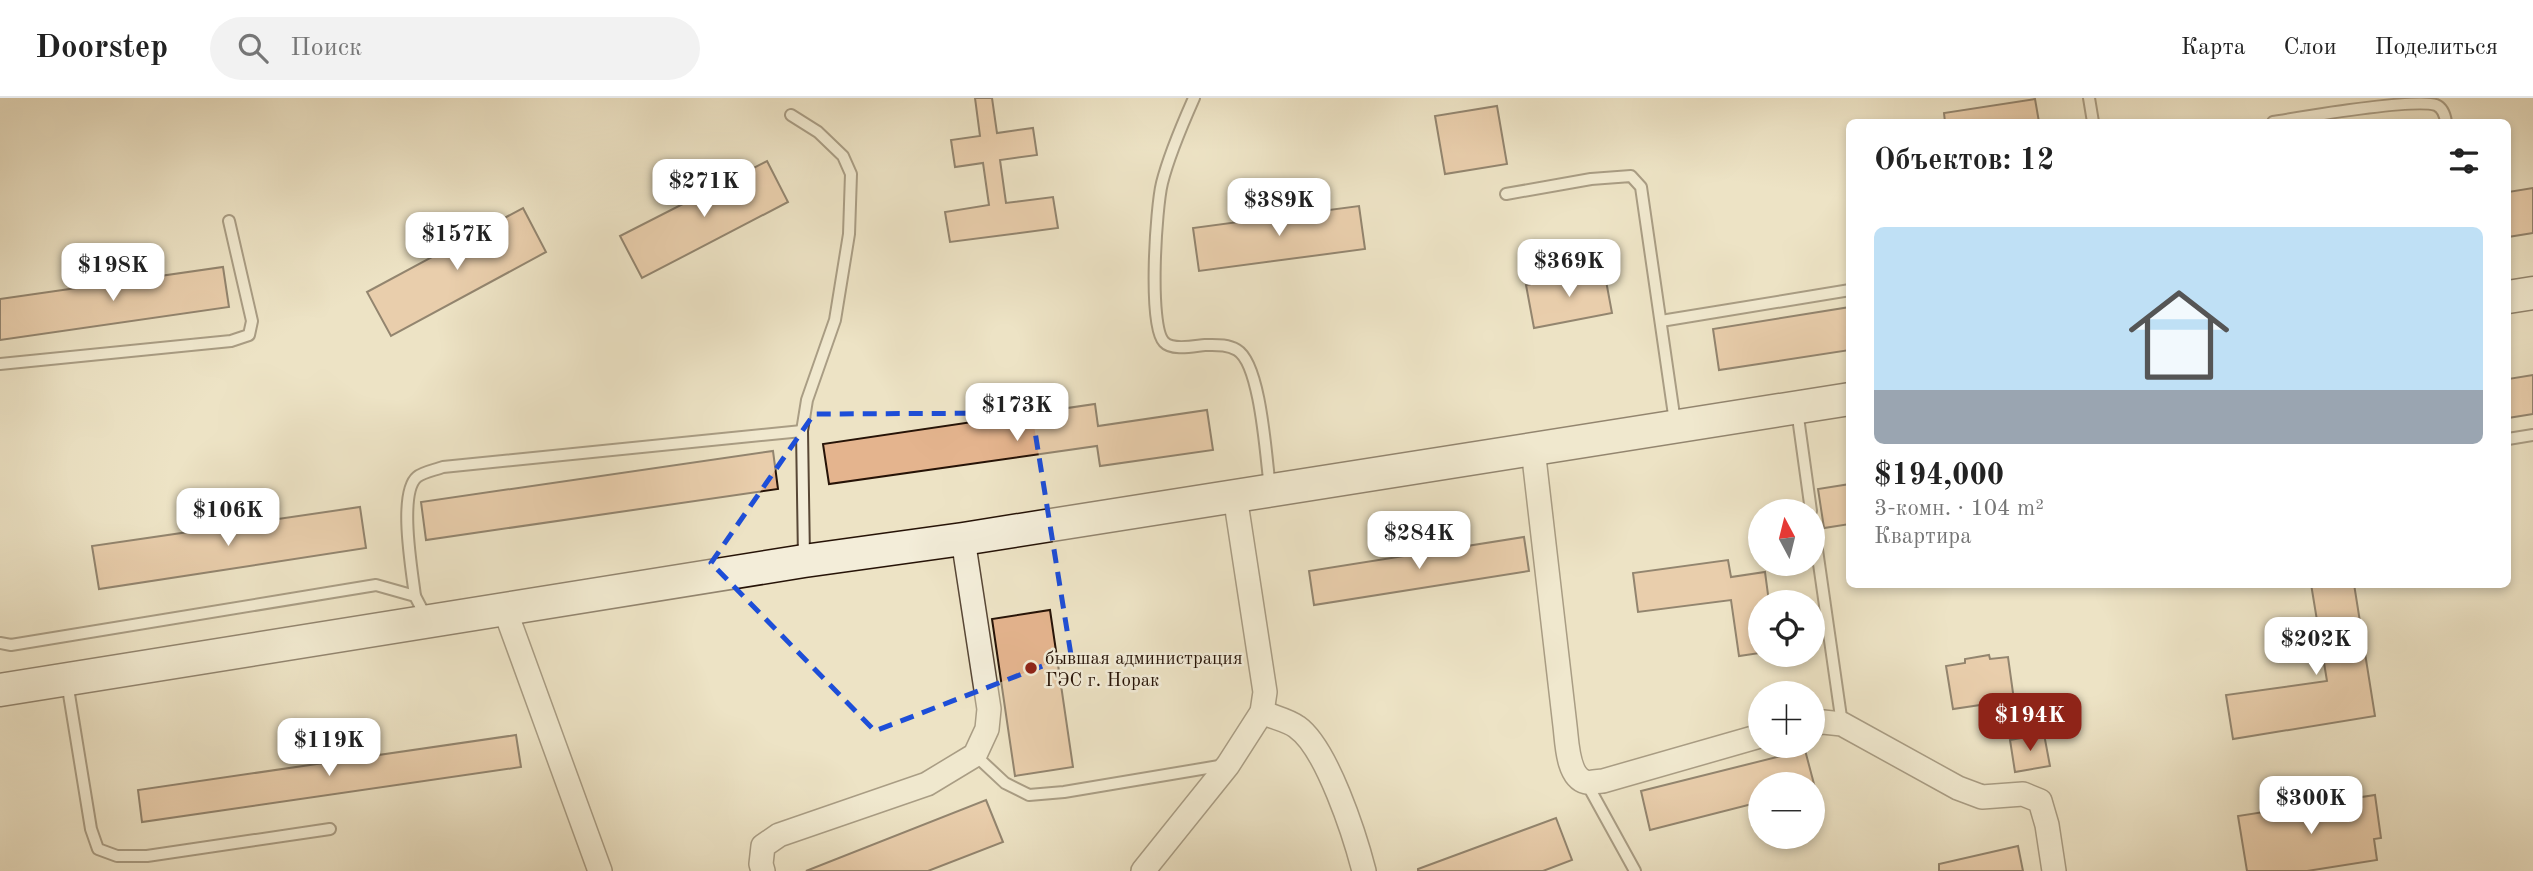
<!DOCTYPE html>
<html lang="ru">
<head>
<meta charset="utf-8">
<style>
	:root { --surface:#fff; --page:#f2f2f2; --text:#222; --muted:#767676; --line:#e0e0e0; --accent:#8f2418 }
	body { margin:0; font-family:"Old Standard TT",serif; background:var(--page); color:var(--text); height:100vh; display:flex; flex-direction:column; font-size:26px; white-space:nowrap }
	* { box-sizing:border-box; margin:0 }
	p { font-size:23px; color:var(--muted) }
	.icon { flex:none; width:38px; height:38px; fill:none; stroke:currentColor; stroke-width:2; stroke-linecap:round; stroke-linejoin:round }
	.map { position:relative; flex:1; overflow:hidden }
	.drawer { position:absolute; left:1846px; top:21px; width:665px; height:469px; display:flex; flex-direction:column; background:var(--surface); border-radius:10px; box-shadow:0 4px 10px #0003 }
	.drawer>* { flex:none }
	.needle { width:46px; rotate:353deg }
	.fabs { position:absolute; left:1748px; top:401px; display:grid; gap:14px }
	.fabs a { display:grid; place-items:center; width:77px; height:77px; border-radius:50%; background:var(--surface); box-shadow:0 4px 10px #0003; font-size:35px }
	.price { position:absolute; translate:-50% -60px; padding:0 16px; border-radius:14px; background:#fff; color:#222; font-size:23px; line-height:46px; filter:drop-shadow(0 2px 4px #0008) }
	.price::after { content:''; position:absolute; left:50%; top:42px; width:21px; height:16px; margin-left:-10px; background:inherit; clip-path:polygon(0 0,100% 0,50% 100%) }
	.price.current { background:var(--accent); color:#fff }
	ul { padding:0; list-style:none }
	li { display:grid; align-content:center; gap:14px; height:371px; padding:0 28px }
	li+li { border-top:2px solid var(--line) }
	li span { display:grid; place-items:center; height:217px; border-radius:10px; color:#555 }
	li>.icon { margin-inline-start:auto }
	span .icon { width:126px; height:126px; fill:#fffc; stroke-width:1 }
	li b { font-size:30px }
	h2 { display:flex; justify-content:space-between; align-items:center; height:84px; padding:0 28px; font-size:30px }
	header { display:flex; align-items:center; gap:42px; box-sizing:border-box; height:98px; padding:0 35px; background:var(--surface); border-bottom:2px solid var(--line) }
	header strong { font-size:33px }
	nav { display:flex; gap:38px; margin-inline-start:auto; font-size:24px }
	.search { width:490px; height:63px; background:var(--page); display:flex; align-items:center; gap:18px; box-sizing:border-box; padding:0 24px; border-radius:38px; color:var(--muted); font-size:26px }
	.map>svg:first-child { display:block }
	.building { fill:#e4b48e; stroke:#261307; stroke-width:2 }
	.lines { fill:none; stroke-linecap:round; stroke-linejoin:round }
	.service-casing { stroke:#584736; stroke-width:14 }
	.minor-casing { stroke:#584736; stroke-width:26 }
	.secondary-casing { stroke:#261307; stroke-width:35 }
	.service { stroke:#f3edd9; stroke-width:10 }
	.minor { stroke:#f3edd9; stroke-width:23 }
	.secondary { stroke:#f3edd9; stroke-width:32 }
	.marked { fill:none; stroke:#1d4ed8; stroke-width:5; stroke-dasharray:14 9; stroke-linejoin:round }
	.poi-dot { fill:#8f2418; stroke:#f3edd9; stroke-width:2.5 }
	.labels { text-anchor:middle; stroke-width:5; stroke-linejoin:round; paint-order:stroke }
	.poi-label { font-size:19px; fill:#261307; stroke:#f3edd9; text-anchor:start }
</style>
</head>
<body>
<header>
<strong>Doorstep</strong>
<div class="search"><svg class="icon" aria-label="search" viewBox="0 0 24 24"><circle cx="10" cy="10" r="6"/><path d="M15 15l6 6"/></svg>Поиск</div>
<nav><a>Карта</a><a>Слои</a><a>Поделиться</a></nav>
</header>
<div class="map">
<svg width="2533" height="773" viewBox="0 0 2533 773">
	<rect width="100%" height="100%" fill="#ede3c5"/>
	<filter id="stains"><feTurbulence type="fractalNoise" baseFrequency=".00286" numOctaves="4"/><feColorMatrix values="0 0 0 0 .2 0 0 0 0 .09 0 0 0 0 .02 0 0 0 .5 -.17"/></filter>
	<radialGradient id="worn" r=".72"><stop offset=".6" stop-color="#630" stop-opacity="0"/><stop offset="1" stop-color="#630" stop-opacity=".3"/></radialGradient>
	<g class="building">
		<polygon points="975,0 992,0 997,35 1033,30 1037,57 1000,62 1006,105 1053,99 1058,130 950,144 945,114 989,107 983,65 955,69 951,42 980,38"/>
		<polygon points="2035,1 2039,24 1945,24 1944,15"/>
		<polygon points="1497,8 1507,66 1445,76 1435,18"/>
		<polygon points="767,63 788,104 642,180 620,138"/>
		<polygon points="2533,90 2533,135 2508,139 2508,94"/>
		<polygon points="1359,108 1365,151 1199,173 1193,130"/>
		<polygon points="523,110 546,154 391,238 367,194"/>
		<polygon points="223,169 229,209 0,242 0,201"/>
		<polygon points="1604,172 1612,215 1534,230 1526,187"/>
		<polygon points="1850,209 1850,252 1719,272 1713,231"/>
		<polygon points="2533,277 2533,316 2508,320 2508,281"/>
		<polygon points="1095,306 1098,328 1207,312 1213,352 1100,368 1097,348 829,386 823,346"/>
		<polygon points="773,353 778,391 426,442 421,404"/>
		<polygon points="1850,386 1850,426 1824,430 1818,391"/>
		<polygon points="360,409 366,450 99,491 92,448"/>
		<polygon points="1524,439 1529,473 1314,507 1309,473"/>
		<polygon points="1728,462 1731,479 1765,474 1769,504 1760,504 1760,555 1739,558 1731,502 1638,514 1633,475"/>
		<polygon points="2311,486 2354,486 2375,618 2233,641 2226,597 2327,583"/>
		<polygon points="1050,512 1073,669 1015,678 992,521"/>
		<polygon points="1989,557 1990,561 2008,559 2014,602 1953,611 1946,568 1965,565 1965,561"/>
		<polygon points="2044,636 2050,668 2015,674 2010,642"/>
		<polygon points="516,637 521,669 142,724 138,692"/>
		<polygon points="1805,652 1814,686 1760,686 1760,704 1650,732 1641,693"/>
		<polygon points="2375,697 2381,740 2374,741 2377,762 2307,773 2247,773 2238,718"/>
		<polygon points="986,702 1003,744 928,773 806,773"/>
		<polygon points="1556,720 1572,762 1543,773 1418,773 1418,771"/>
		<polygon points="2018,748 2023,773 1939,773 1939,766"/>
	</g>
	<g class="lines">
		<defs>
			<g id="service">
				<path d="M1194,0C1182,27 1169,57 1162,85C1156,109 1148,228 1164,244C1172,253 1194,248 1205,247C1216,247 1227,246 1237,252C1261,266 1266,361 1270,390"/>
				<polyline points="2089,0 2093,24"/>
				<polyline points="791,17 818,34 843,58 851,76 849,136 835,222 807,302 802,333 804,460"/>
				<path d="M2273,24C2303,19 2413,0 2436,7C2443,10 2445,17 2446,24"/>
				<polyline points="1506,96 1591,81 1631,78 1641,89 1675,324"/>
				<polyline points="1661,223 1850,192"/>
				<polyline points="0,266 231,243 249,237 252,223 229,123"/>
				<polyline points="1797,312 1811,413"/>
				<polyline points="2508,341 2533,337"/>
				<polyline points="1813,424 1842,626"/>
				<path d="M415,498C412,473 398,395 417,379C423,374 435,372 443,369L802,333"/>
				<polyline points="0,545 11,547 376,487 415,498 426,519"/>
				<polyline points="67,584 91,731 98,751 117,758 147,758 330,731"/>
				<polyline points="975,657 1005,685 1029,697 1064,694 1225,667"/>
				<polyline points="1586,684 1635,773"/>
			</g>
			<g id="minor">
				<path d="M1533,351L1565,628C1567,643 1567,679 1586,684C1590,685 1598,683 1603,683L1760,638"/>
				<polyline points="505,512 600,773"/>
				<path d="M1262,614C1272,619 1288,622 1297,629C1327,650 1355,738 1364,773"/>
				<polyline points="1813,626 1823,624 1842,626 1958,690 1982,699 2023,696 2040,703 2047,727 2054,773"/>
				<polyline points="763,773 761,766 763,748 779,737 927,686 975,657 987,631 989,611 963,441"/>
				<polyline points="1143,773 1228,667 1262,614 1265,594 1235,398"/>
			</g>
			<g id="secondary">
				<polyline points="2508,199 2533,195"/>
				<polyline points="0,592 804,463 963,441 1850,301"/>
			</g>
		</defs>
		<use href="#service" class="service-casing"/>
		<use href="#minor" class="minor-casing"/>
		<use href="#secondary" class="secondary-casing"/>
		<use href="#service" class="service"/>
		<use href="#minor" class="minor"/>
		<use href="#secondary" class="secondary"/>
	</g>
	<path d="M0 0H2533V773H0ZM1032,315L1071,557L875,633L711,465L814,316Z" fill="#ede3c5" fill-opacity=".55" fill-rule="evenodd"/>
	<path class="marked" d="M1032,315L1071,557L875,633L711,465L814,316Z"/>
	<circle class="poi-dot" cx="1031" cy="570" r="7"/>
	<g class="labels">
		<g class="poi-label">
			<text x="1045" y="566">бывшая администрация<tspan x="1045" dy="22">ГЭС г. Норак</tspan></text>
		</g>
	</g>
	<rect width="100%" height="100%" filter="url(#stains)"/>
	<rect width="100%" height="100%" fill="url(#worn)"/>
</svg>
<div class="fabs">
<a><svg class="needle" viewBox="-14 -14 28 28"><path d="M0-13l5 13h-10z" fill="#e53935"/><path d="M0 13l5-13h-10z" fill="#767676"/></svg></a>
<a><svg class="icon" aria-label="locate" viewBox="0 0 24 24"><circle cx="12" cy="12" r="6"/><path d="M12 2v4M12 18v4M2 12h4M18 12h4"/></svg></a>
<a>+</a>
<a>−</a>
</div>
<b class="price" style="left:704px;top:121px">$271K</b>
<b class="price" style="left:1279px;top:140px">$389K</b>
<b class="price" style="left:457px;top:174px">$157K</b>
<b class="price" style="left:1569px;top:201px">$369K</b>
<b class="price" style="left:113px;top:205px">$198K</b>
<b class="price" style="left:1017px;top:345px">$173K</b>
<b class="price" style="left:228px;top:450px">$106K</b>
<b class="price" style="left:1419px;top:473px">$284K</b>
<b class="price" style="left:2316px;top:579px">$202K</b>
<b class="price current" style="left:2030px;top:655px">$194K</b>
<b class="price" style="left:329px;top:680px">$119K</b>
<b class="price" style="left:2311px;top:738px">$300K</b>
<section class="drawer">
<h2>Объектов: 12<svg class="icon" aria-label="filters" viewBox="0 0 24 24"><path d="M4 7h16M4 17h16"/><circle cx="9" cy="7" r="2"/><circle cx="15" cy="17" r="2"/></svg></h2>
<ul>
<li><span style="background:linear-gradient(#bfe0f5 75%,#9aa5b1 0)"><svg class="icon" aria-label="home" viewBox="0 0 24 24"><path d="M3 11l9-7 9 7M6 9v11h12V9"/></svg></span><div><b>$194,000</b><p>3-комн. · 104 m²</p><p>Квартира</p></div></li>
</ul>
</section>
</div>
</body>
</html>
